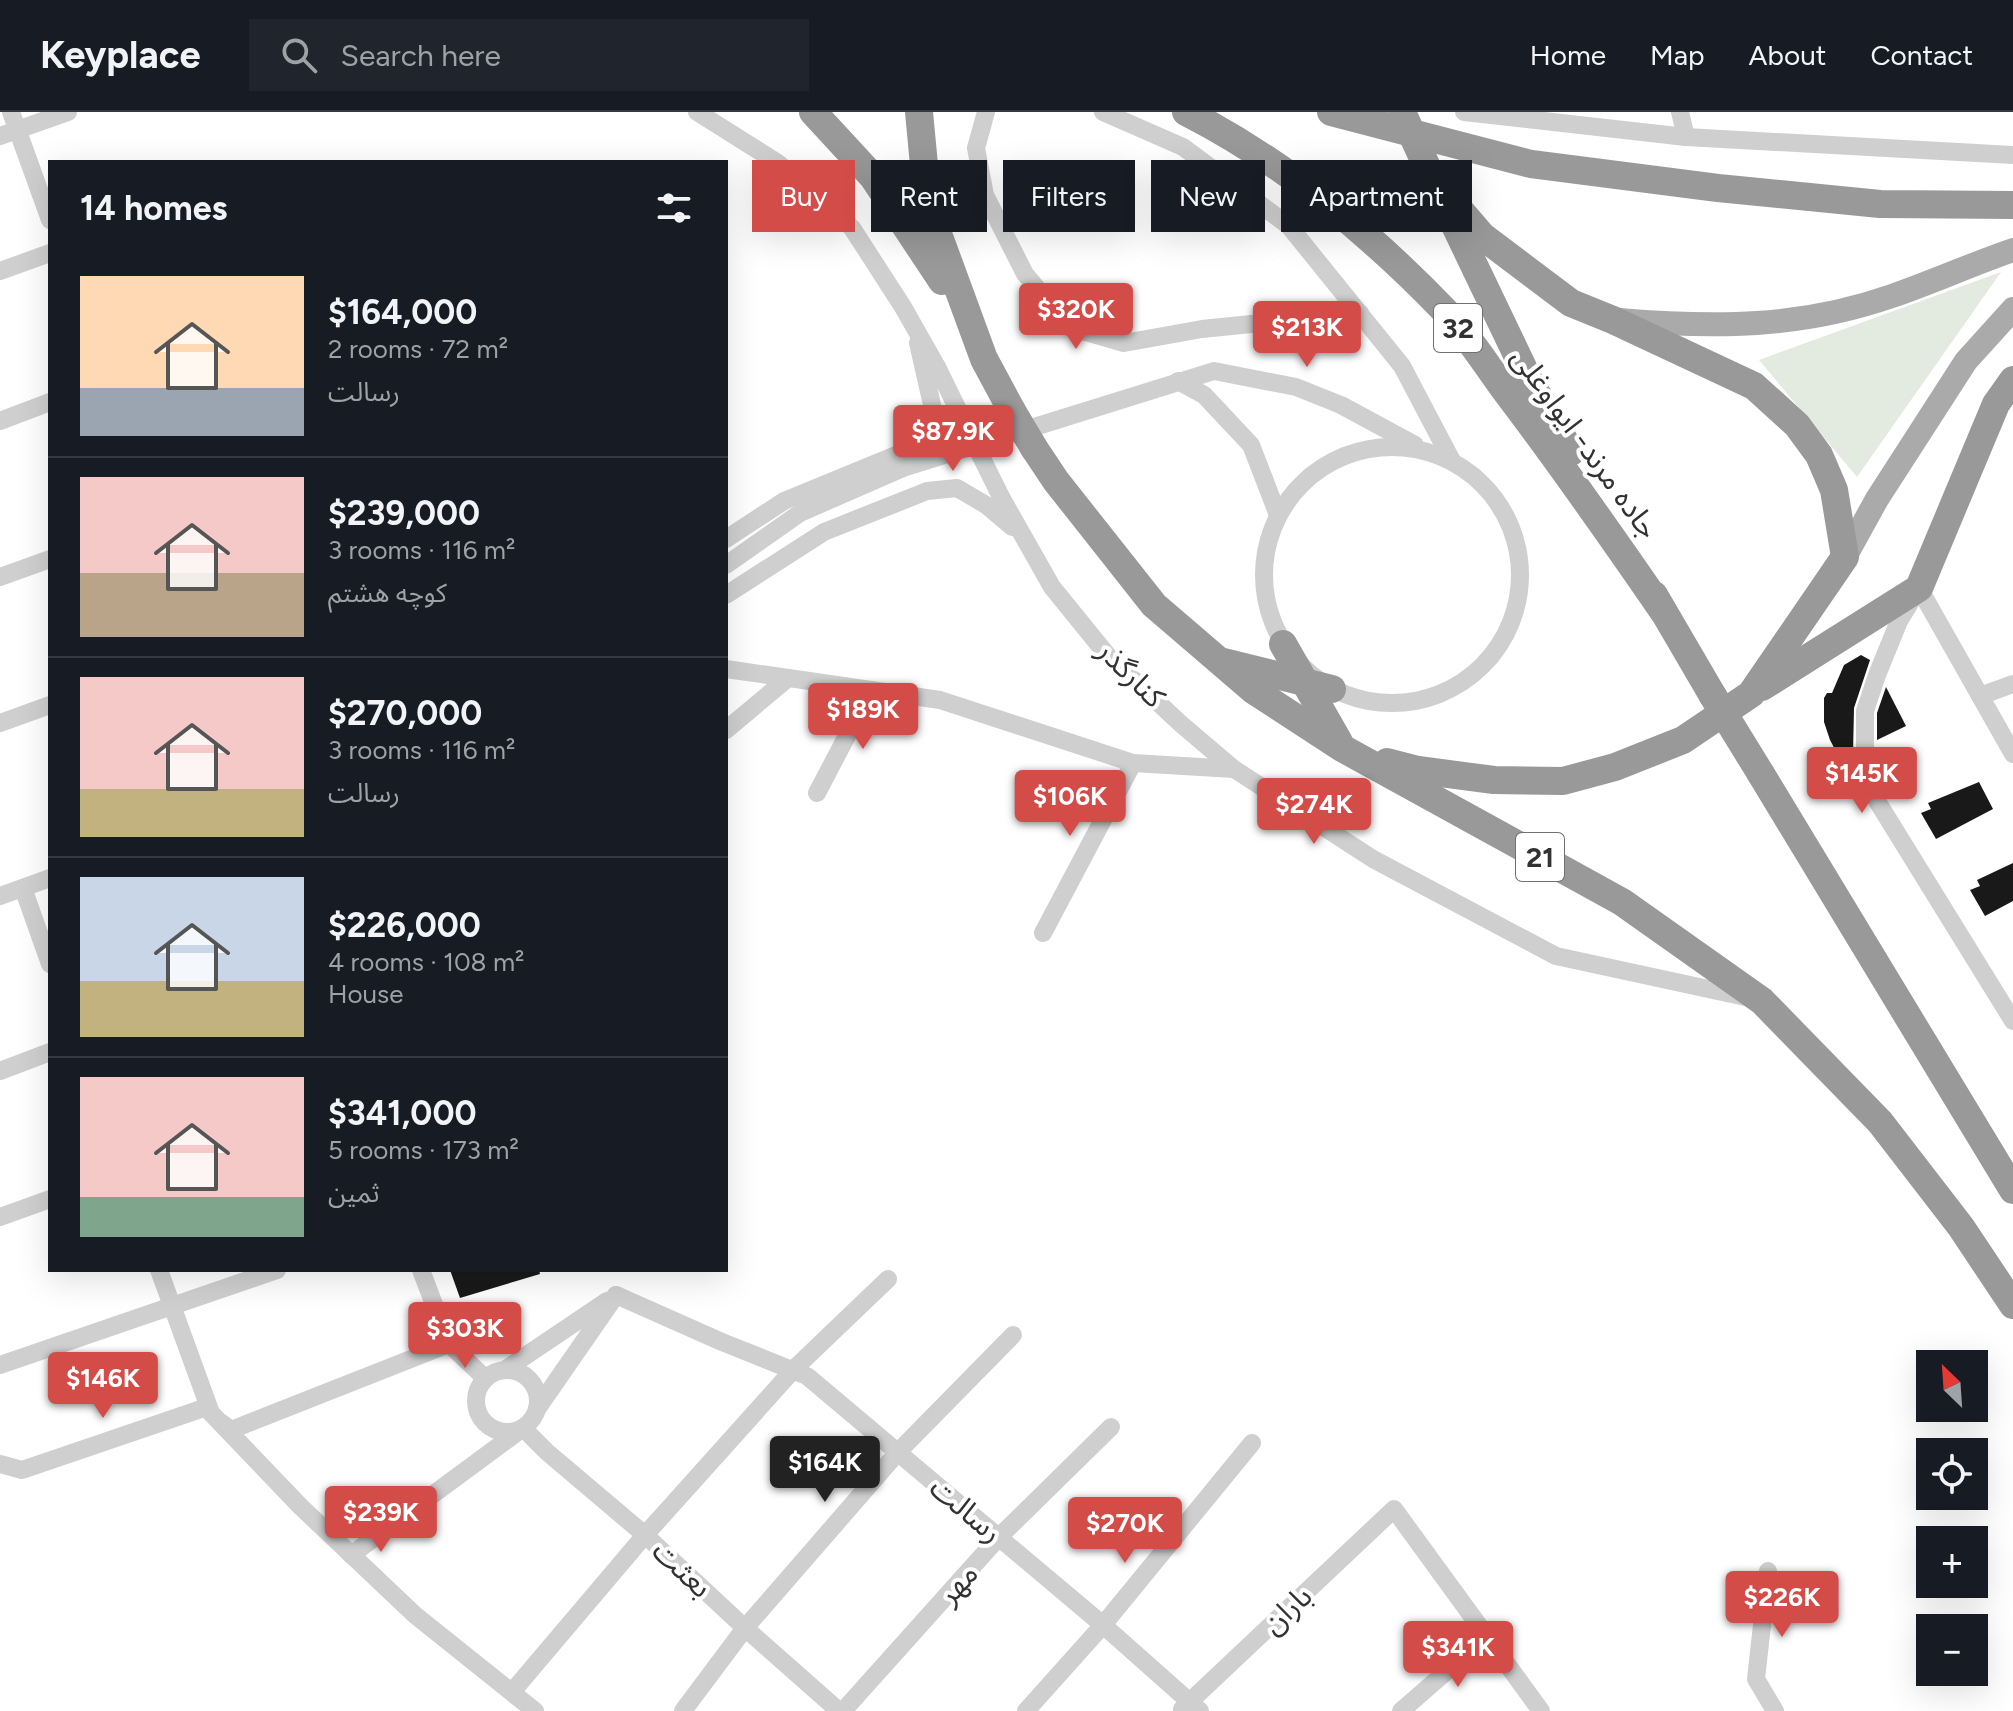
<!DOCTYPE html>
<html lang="en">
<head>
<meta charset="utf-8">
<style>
	:root { --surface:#171b24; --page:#20242c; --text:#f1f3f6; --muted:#9ea1a6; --line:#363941; --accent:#d44c48 }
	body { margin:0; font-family:Figtree,"Noto Sans Arabic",sans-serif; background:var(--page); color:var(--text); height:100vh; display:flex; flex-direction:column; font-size:30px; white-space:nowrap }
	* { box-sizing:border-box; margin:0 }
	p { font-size:26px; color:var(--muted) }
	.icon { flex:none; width:44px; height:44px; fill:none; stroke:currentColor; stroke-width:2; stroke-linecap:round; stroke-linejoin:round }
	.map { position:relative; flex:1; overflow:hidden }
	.drawer { position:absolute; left:48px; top:48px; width:680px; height:1112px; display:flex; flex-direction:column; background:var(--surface); border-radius:0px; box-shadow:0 8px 32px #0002 }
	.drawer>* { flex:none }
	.banner { position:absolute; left:752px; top:48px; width:760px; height:72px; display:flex; gap:16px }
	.needle { width:52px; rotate:335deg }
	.tools { position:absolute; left:1916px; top:1238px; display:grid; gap:16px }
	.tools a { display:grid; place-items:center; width:72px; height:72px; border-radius:0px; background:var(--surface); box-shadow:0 8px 32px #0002; font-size:40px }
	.price { position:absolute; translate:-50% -68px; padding:0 18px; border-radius:8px; background:var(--accent); color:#fff; font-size:26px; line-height:52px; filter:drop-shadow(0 2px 4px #0008) }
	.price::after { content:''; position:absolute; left:50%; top:48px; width:24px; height:18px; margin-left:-12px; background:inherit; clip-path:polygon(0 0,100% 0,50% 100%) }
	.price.on { background:#222; color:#fff }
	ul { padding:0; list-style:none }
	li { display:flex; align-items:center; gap:24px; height:200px; padding:0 32px }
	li+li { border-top:2px solid var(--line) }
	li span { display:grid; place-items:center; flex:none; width:224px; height:160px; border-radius:0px; color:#555 }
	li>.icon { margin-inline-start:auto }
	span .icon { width:96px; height:96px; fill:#fffc; stroke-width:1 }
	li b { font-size:34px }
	h2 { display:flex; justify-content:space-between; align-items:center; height:96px; padding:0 32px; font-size:34px }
	.tag { padding:0 28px; border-radius:0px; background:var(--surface); box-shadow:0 8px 32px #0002; font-size:28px; line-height:72px }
	.tag.on { background:var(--accent); color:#fff }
	header { display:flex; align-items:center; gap:48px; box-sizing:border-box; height:112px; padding:0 40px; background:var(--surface); border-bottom:2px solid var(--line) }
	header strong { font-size:38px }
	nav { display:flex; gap:44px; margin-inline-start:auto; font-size:28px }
	.search { width:560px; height:72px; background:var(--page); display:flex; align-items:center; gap:20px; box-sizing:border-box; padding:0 28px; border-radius:0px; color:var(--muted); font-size:30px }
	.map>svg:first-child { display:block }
	.green { fill:#e3eadf }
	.building { fill:#191919 }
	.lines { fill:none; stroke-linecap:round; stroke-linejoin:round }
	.minor { stroke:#cfcfcf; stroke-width:18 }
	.major { stroke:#aaa; stroke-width:24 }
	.highway { stroke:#999; stroke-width:28 }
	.minor-bridge { stroke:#cfcfcf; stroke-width:18 }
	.highway-bridge { stroke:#999; stroke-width:28 }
	.labels { text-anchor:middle; stroke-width:8; stroke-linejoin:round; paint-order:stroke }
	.shield { fill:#fff; stroke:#707070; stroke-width:2 }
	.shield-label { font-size:28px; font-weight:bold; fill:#323232 }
	.street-label { font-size:30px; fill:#323232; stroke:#fff }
</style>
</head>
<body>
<header>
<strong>Keyplace</strong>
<div class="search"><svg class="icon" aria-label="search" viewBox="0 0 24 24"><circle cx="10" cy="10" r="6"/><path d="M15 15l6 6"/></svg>Search here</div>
<nav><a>Home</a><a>Map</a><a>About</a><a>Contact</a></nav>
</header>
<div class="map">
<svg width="2013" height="1599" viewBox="0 0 2013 1599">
	<rect width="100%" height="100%" fill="#fff"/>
	<polygon class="green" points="2001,160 1857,365 1759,248"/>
	<g class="building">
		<polygon points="1861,543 1870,548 1854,596 1853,642 1839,645 1830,628 1824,610 1824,586 1827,581 1832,581 1844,553"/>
		<polygon points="1886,575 1906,614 1877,628 1877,601"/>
		<polygon points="1979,670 1993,697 1936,727 1921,701 1931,697 1928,691"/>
		<polygon points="2013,751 2013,789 1985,804 1970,778 1980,774 1977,768"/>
		<polygon points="450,1158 539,1158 540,1162 460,1186"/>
	</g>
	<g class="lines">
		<g class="minor">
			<polyline points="11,0 50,108"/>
			<polyline points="697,0 778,51 852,116 903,195 937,255"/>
			<polyline points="986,0 976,36 985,83 1025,162 1069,215 1124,231 1202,217 1360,201"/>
			<polyline points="1103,0 1183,35 1289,114 1402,254 1452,349"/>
			<polyline points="1464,0 1686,25 2013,43"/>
			<polyline points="1680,0 1686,25"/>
			<polyline points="0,24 68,0"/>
			<polyline points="0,159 50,141"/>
			<polyline points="1178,269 1204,283 1251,333 1278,403"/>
			<polyline points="0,309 50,290"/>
			<circle cx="1392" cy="463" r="128"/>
			<polyline points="1001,385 1052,475 1108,544 1181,612 1234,657 1373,747 1556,844 1750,886"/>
			<polyline points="726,427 784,389 925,331 937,315 918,231"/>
			<polyline points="726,453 800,401 903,356 1214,259 1296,275 1341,293 1415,333"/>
			<polyline points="0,465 50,447"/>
			<polyline points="726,483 824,420 927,379 957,376 986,393 1012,415"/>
			<polyline points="726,557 940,588 1133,651 1234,657"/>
			<polyline points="1980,584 2013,572"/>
			<polyline points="0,611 50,593"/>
			<polyline points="726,618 788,566"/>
			<polyline points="2013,642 1919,476 1899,509 1877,563 1865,599 1865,639 1877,689 2013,909"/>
			<polyline points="817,681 871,578"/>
			<polyline points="23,776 50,852"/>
			<polyline points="0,784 50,766"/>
			<polyline points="1043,821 1133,651"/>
			<polyline points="0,959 50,940"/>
			<polyline points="0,1105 50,1087"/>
			<polyline points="159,1158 211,1301 300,1394 415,1503 535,1599"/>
			<polyline points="421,1158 449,1232 485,1266"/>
			<polyline points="616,1183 722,1230 807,1264 1103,1513 1200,1599"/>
			<polyline points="0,1253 277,1158"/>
			<polyline points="506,1257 607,1189"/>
			<circle cx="507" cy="1289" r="31"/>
			<polyline points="537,1297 616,1183"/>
			<polyline points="222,1311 231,1318 449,1232"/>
			<polyline points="0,1352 22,1358 207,1295"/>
			<polyline points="351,1443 523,1316 547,1340 645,1423 745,1516 839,1599"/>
			<polyline points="1768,1459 1756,1567 1775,1599"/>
			<polyline points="512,1580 645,1423 794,1257 888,1167"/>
			<polyline points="1182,1597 1394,1397 1541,1599"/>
			<polyline points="683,1599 745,1516 898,1340 1013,1223"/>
			<polyline points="843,1599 999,1425 1111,1315"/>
			<polyline points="1026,1599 1103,1513 1252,1331"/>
			<polyline points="1401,1599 1487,1524"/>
		</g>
		<g class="major">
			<path d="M1619,208C1715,216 1800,216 1892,184C1933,170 1972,152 2013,138"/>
			<polyline points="1845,445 1877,387 1966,249 2013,197"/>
		</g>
		<g class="highway">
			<polyline points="813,0 873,65 942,169"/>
			<polyline points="919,0 924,53 937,119 984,247 1012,299"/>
			<path d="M1186,0C1282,49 1370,121 1445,199C1468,223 1487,254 1507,281C1561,352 1612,425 1663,499"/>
			<polyline points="1331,0 1531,52 1718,76 1880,92 2013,93"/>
			<polyline points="1450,103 1529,268 1571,340"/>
			<polyline points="1034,336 1056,369 1154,493 1253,578 1342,636 1622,790 1762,889 1880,1010 1961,1115 2013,1193"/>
			<polyline points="1654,483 1713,584"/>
			<polyline points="1283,532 1339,630"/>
			<polyline points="1224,550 1332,577"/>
			<polyline points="1762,575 1919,476 1996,292 2013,268"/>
			<polyline points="1387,650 1418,658 1494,668 1563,669 1615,655 1683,628 1751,582 1845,445 1834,378 1819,343 1797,313 1754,274 1613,208 1571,191 1482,124 1432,66"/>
			<polyline points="1761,662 2013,1078"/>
		</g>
		<polyline class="minor-bridge" points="937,255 1001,385"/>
		<g class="highway-bridge">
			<polyline points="1402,0 1432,66"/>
			<polyline points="1012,299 1034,336"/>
			<polyline points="1713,584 1761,662"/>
		</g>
	</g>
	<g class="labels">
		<g class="shield">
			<rect x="1434" y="192" width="48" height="48" rx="6"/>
			<rect x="1516" y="721" width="48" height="48" rx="6"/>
		</g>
		<g class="shield-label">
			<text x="1458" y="226">32</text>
			<text x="1540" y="755">21</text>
		</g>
		<g class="street-label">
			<text transform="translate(1585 331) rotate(54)" y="10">جاده مرند- ایواوغلی</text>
			<text transform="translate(1131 562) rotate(45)" y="10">کنارگذر</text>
			<text transform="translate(966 1398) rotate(40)" y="10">رسالت</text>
			<text transform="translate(682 1457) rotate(43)" y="10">بعثت</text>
			<text transform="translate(958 1472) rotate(-48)" y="10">مهر</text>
			<text transform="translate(1287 1498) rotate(-43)" y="10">باران</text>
		</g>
	</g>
</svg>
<div class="tools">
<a><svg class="needle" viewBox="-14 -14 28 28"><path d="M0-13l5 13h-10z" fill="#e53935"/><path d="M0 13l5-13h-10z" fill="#9ea1a6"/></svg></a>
<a><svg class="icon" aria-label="locate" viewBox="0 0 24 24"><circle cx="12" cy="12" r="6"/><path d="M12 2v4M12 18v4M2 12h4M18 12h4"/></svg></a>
<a>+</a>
<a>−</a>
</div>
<b class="price" style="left:1076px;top:239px">$320K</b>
<b class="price" style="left:1307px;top:257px">$213K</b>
<b class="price" style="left:953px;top:361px">$87.9K</b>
<b class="price" style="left:863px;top:639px">$189K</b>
<b class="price" style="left:1862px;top:703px">$145K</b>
<b class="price" style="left:1070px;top:726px">$106K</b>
<b class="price" style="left:1314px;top:734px">$274K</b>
<b class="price" style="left:465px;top:1258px">$303K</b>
<b class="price" style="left:103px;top:1308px">$146K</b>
<b class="price on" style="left:825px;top:1392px">$164K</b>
<b class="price" style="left:381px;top:1442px">$239K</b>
<b class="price" style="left:1125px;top:1453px">$270K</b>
<b class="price" style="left:1782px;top:1527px">$226K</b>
<b class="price" style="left:1458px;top:1577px">$341K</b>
<div class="banner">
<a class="tag on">Buy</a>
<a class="tag">Rent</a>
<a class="tag">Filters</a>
<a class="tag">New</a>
<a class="tag">Apartment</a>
</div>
<section class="drawer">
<h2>14 homes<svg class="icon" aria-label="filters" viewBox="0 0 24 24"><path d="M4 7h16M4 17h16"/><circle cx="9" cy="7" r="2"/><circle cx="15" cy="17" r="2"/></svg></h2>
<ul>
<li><span style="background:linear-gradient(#ffd9b3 70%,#9aa5b1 0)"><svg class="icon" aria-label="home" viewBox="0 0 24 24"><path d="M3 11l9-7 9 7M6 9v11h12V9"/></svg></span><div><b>$164,000</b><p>2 rooms · 72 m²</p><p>رسالت</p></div></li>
<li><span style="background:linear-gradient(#f6c9c9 60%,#b9a48a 0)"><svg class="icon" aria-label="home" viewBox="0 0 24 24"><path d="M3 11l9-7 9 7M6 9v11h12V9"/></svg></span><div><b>$239,000</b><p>3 rooms · 116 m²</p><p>کوچه هشتم</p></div></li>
<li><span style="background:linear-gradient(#f6c9c9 70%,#c2b280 0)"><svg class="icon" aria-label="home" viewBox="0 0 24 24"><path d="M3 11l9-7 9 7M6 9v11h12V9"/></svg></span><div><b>$270,000</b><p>3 rooms · 116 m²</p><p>رسالت</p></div></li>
<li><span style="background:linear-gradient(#c9d6e8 65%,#c2b280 0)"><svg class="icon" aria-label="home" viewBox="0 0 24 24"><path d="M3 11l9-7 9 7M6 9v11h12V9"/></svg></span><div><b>$226,000</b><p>4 rooms · 108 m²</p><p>House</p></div></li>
<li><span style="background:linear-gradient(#f6c9c9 75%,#7fa58c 0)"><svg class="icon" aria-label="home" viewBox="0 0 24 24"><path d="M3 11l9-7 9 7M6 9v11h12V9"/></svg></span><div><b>$341,000</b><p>5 rooms · 173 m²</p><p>ثمین</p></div></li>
</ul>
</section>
</div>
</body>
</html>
